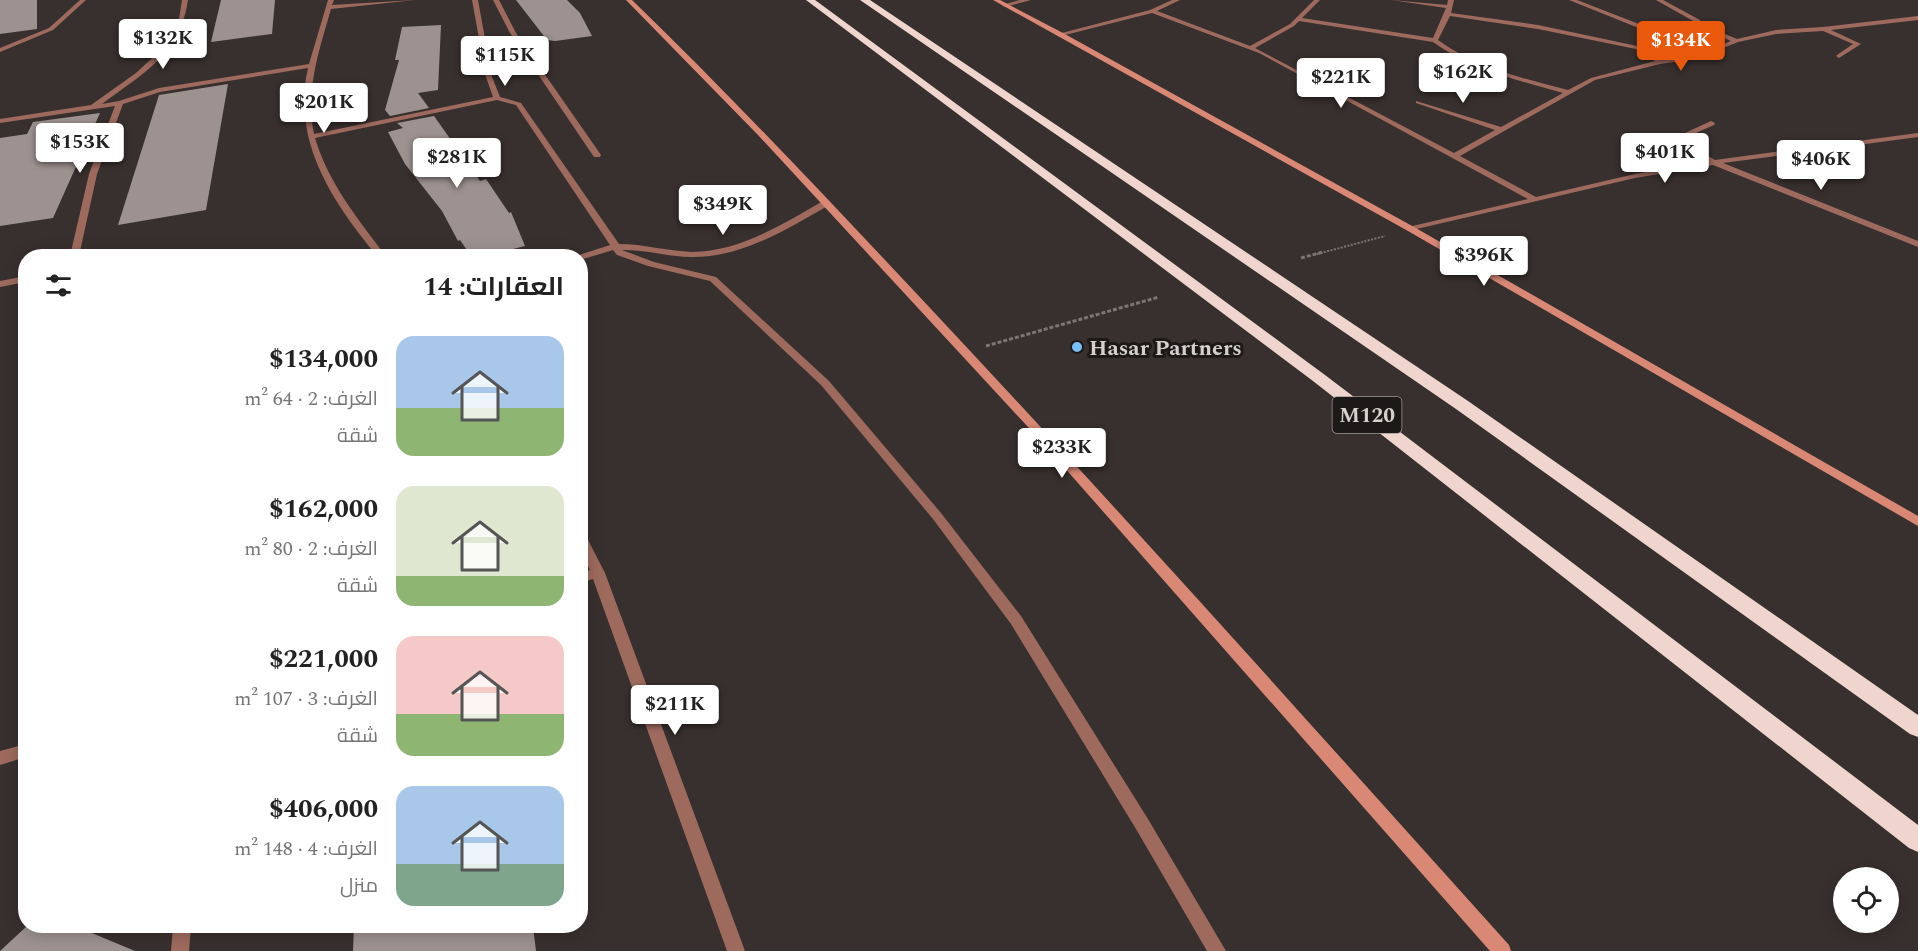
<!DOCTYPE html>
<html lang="ar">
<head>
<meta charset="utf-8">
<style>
	:root { --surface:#fff; --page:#f6f6f6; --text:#222; --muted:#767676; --accent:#ea580c }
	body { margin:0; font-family:Spectral,Cairo,serif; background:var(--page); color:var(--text); direction:rtl; height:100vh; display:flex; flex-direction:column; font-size:22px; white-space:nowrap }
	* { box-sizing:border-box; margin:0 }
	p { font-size:20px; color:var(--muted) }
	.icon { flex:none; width:33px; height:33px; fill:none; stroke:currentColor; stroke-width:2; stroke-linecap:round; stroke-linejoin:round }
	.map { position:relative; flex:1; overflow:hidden; direction:ltr }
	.details { position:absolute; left:18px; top:249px; width:570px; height:684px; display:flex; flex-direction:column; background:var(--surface); border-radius:24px; box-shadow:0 3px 15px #0003; direction:rtl }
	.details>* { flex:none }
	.fabs { position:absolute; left:1833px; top:867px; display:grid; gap:12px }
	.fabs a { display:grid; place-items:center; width:66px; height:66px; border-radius:50%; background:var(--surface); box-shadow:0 3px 15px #0003; font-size:30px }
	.price { position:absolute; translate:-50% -51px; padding:0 14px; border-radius:6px; background:#fff; color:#222; font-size:20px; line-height:39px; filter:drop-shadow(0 2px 3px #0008) }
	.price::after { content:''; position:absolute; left:50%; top:36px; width:18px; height:14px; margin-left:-9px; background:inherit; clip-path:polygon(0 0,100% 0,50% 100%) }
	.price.active { background:var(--accent); color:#fff }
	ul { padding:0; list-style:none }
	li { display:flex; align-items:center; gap:18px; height:150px; padding:0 24px }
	li span { display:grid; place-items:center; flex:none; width:168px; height:120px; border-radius:18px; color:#555 }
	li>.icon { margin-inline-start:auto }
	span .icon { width:72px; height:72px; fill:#fffc; stroke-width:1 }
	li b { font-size:26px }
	h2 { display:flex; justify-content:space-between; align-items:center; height:72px; padding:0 24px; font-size:26px }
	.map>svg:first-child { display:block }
	.building { fill:#9d9290 }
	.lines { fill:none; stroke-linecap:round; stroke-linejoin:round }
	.path-far1 { stroke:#7c7573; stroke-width:2; stroke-dasharray:2 1.5; stroke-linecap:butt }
	.path { stroke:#7c7573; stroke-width:3; stroke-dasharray:4 2; stroke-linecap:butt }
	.street { fill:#9e6a5e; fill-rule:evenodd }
	.secondary { fill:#da8876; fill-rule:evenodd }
	.highway { fill:#efd5ce; fill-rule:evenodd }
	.poi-dot { fill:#78bff7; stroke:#1d1918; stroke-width:2 }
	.labels { text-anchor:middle; stroke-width:6; stroke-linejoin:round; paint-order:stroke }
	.shield { fill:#1d1918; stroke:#9e9997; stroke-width:1.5 }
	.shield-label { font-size:21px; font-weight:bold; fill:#d5d0ce }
	.poi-label { font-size:22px; font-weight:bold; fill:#d5d0ce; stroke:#1d1918; text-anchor:start }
</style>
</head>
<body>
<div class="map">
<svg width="1918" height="951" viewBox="0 0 1918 951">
	<rect width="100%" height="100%" fill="#38302e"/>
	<g class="building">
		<polygon points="0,0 37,0 37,29 0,34"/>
		<polygon points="221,0 275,0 272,34 211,42"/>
		<polygon points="516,0 567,0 580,13 592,36 555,41 547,40"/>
		<polygon points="441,25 438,90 418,93 429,108 390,116 385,110 399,60 395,60 402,27"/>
		<polygon points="228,84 206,210 118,225 159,95"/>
		<polygon points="100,113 53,218 0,226 0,138 27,134 33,122"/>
		<polygon points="434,116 480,181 486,179 509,213 511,212 525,246 485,256 471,256 460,240 458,241 442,211 405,164 388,132 403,128 397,123"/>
		<polygon points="27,926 75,926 135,951 0,951"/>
		<polygon points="354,926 533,926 536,951 353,951"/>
	</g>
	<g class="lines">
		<polyline class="path-far1" points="1317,254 1385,236"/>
		<g class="path">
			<polyline points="1301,258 1323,252"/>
			<polyline points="986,346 1159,297"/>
		</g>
		<g class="street">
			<polygon points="80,0 86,0 53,30 0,52 0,48 49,28"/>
			<path d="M182,0H188C180,55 143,73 102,104L119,101L159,88L309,64L328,0H334L332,5L415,0L331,9C319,51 305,90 314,134L493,97L486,77L472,0H478L492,77L500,97L521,103L619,244C643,244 667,251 692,252C739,252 783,224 823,201H829V205C788,229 741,258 691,257C668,257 645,249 622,250L654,262L716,277L829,381L941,513L1021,616L1148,819L1226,951H1207L1136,829L1011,624L933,519L821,385L710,281L648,266L617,255L613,250L580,260V256H576L610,245L516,105L497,100L315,138C329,184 357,218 386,256H377C333,203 291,141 308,68L160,92L123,104L97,174L79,256H70L89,174L115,106L0,123V119L91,105L136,73L163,48L172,35L179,19Z"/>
			<polygon points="493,0 499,0 516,33 601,155 600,157 594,157 510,33"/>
			<polygon points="1020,0 1031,0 1005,7 1002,5"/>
			<path d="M1172,0H1180L1157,11L1250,46L1290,24L1314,0H1320L1302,18L1433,38L1446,8L1391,0L1447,5L1448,0H1454L1451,13L1538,25L1637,46L1656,35L1569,0H1577L1662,33L1697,25L1695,22L1656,0H1663L1700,20L1703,25L1737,39L1776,30L1823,27L1918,16V20L1831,30L1861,44L1839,58L1836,56L1837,55L1853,44L1823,31L1776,34L1738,42L1696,59L1660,64L1595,80L1460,156L1536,197L1635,174L1706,161L1670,140L1711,121L1715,123L1714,125L1680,140L1715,160L1918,133V137L1723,163L1918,241V247L1713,165L1635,178L1408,231V227L1528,199L1259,53L1152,13L1061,36L1058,34L1150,10ZM1450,16L1538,29L1636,49L1655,61L1591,78L1568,90C1522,78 1477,68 1438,40ZM1299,21L1433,42C1472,70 1517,80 1563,93L1501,127L1416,101V103L1495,130L1454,153L1255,48L1294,26ZM1699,28L1731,41L1693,56L1661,60L1642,48L1661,37Z"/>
			<polygon points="26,276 26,282 0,287 0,281"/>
			<polygon points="580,532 586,536 605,573 745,951 727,951 593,579 580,583 580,573 590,570 580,550"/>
			<polygon points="26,744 26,757 0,765 0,751"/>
			<polygon points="173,926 191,926 189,951 171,951"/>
		</g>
		<g class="secondary">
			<path d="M626,0H632C730,95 823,194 916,293C1117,507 1312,726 1509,945L1511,951H1490L1041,441L758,135Z"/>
			<polygon points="993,0 1000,0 1063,33 1414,227 1918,516 1918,526 1408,231"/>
		</g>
		<g class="highway">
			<polygon points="806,0 815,0 1325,375 1918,825 1918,852 1909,848 1313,381"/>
			<polygon points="860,0 870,0 1468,401 1918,715 1918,737 1910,734 1456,409"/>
		</g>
	</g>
	<circle class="poi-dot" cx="1077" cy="347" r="6"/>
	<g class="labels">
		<rect class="shield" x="1332.5" y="397" width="69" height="36" rx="4.5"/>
		<g class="shield-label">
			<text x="1367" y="422">M120</text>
		</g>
		<g class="poi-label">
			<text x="1089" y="355">Hasar Partners</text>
		</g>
	</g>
</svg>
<div class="fabs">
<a><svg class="icon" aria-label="locate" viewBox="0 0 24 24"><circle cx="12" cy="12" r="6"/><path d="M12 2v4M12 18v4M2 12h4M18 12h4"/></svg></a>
</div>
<b class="price" style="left:163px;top:70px">$132K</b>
<b class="price active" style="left:1681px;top:72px">$134K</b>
<b class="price" style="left:505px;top:87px">$115K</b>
<b class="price" style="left:1463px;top:104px">$162K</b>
<b class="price" style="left:1341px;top:109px">$221K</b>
<b class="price" style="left:324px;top:134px">$201K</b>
<b class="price" style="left:80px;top:174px">$153K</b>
<b class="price" style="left:1665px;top:184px">$401K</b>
<b class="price" style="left:457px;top:189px">$281K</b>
<b class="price" style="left:1821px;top:191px">$406K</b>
<b class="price" style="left:723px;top:236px">$349K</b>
<b class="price" style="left:1484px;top:287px">$396K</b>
<b class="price" style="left:1062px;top:479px">$233K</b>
<b class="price" style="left:675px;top:736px">$211K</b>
<section class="details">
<h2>العقارات: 14<svg class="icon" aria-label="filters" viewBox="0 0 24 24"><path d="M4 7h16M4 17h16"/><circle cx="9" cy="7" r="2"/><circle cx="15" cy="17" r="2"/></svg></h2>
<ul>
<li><span style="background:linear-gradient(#a9c7e8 60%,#8fb573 0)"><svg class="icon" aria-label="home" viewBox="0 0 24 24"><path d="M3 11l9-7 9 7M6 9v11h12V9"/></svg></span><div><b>$134,000</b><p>الغرف: 2 · 64 m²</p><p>شقة</p></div></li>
<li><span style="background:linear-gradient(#dfe7d0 75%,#8fb573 0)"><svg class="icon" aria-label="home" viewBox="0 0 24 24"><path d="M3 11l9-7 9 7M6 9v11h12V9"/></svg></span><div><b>$162,000</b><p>الغرف: 2 · 80 m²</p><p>شقة</p></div></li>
<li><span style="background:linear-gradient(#f6c9c9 65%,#8fb573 0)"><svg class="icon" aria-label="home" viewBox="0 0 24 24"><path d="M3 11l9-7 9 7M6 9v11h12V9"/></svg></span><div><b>$221,000</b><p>الغرف: 3 · 107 m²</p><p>شقة</p></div></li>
<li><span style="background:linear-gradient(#a9c7e8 65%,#7fa58c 0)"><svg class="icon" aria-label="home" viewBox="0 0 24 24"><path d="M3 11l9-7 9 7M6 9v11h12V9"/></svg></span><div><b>$406,000</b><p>الغرف: 4 · 148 m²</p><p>منزل</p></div></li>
</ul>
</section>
</div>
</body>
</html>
